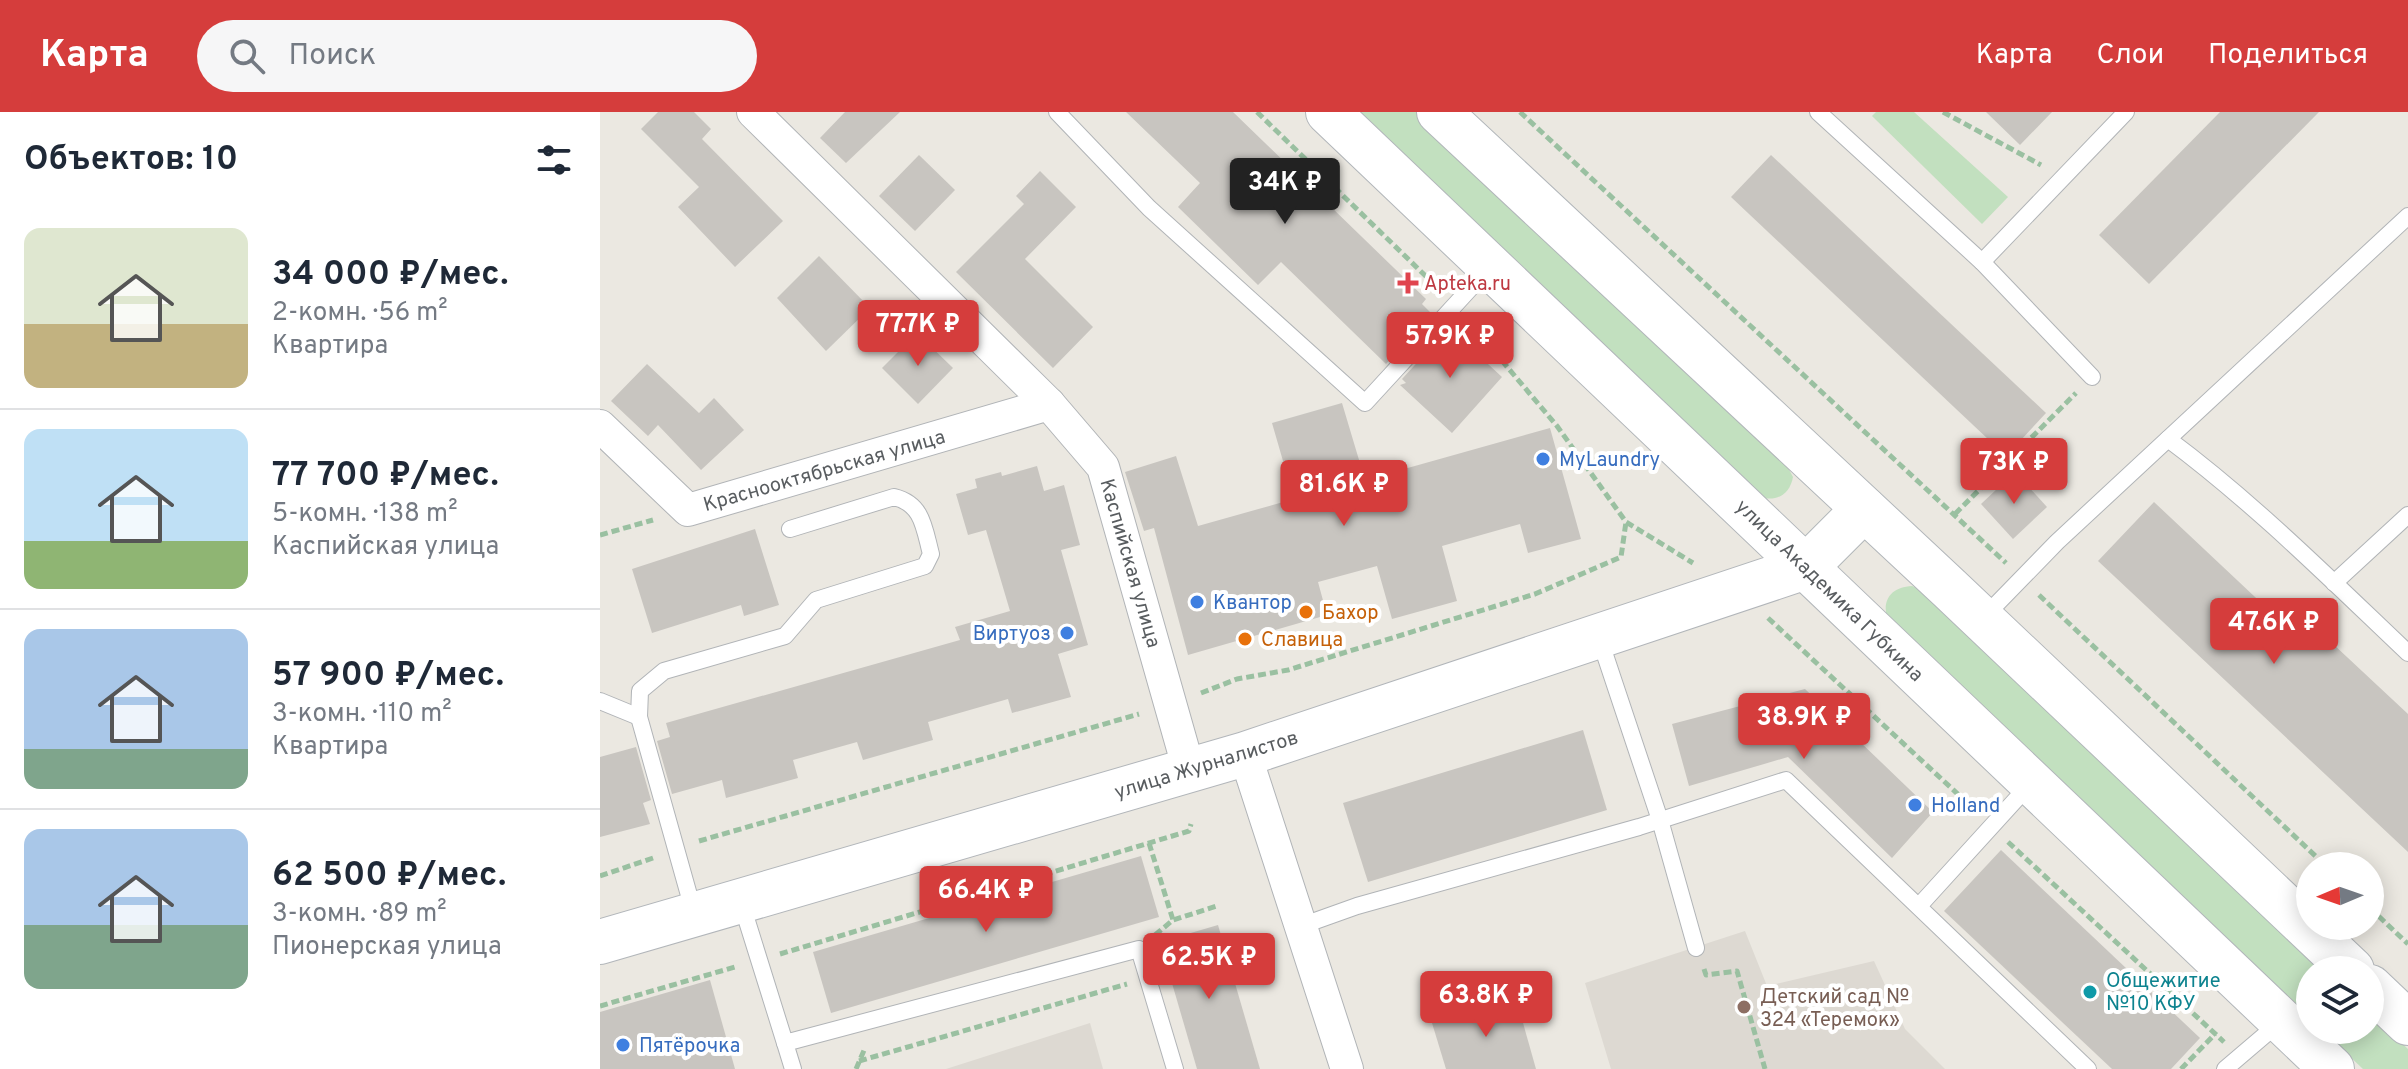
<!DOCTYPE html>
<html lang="ru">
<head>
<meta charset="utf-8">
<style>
	:root { --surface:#fff; --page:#f6f6f7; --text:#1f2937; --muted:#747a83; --line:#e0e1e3; --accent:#d53d3c }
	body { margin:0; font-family:Overpass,sans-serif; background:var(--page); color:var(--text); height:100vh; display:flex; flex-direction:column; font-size:30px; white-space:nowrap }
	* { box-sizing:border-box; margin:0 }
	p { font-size:26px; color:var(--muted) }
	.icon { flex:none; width:44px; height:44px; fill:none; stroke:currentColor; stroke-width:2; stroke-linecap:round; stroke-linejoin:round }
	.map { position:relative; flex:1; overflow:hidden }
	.panel { display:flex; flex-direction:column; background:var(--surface); width:600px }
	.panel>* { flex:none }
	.needle { width:52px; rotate:268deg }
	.buttons { position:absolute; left:1696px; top:740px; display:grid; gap:16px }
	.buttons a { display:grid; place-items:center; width:88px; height:88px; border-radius:50%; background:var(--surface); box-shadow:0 4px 20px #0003; font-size:40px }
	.price { position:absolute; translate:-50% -68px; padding:0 18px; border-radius:8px; background:var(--accent); color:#fff; font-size:26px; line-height:52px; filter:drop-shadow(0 2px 4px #0008) }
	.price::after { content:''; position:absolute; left:50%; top:48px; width:24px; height:18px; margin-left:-12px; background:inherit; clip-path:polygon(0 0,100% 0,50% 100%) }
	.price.on { background:#222; color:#fff }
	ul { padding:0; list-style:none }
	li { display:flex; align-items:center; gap:24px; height:200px; padding:0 24px }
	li+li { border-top:2px solid var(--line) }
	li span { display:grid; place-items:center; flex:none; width:224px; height:160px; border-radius:16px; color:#555 }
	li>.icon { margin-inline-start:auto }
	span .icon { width:96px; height:96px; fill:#fffc; stroke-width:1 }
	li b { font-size:34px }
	h2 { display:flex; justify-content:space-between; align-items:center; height:96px; padding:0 24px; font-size:34px }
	header { display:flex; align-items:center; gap:48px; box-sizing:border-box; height:112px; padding:0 40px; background:var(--accent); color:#fff }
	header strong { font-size:38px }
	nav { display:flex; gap:44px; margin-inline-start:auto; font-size:28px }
	.search { width:560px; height:72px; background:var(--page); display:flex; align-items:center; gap:20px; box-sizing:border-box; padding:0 28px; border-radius:44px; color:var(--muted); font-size:30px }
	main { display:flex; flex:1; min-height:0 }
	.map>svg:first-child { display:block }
	.education { fill:#ddd9d2 }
	.green { fill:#c2e0bf }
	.building { fill:#c8c5c0 }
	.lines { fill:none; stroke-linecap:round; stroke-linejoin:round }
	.lane-casing { stroke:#b1b4b7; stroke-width:18 }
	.street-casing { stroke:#b1b4b7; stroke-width:34 }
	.secondary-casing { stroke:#b2b6ba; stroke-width:46 }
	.path { stroke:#9ac0a1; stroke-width:5; stroke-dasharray:8 4; stroke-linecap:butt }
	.lane { stroke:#fff; stroke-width:16 }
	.street { stroke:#fff; stroke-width:32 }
	.secondary { stroke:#fff; stroke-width:44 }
	.health-dot { fill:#e0444e; stroke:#fff; stroke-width:3 }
	.shop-dot { fill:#3f7fe0; stroke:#fff; stroke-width:3 }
	.food-dot { fill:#e8710a; stroke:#fff; stroke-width:3 }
	.culture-dot { fill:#0f9aa8; stroke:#fff; stroke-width:3 }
	.education-dot { fill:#8d6e63; stroke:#fff; stroke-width:3 }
	.labels { text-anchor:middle; stroke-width:8; stroke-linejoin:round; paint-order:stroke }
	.health-label { font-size:20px; fill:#be3a42; stroke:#fff; text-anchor:start }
	.shop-label { font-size:20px; fill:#366cbe; stroke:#fff; text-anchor:start }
	.street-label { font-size:20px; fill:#595d60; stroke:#fff }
	.food-label { font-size:20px; fill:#c56008; stroke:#fff; text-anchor:start }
	.culture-label { font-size:20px; fill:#0d838f; stroke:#fff; text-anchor:start }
	.education-label { font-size:20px; fill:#785e54; stroke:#fff; text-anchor:start }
</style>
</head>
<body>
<header>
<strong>Карта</strong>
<div class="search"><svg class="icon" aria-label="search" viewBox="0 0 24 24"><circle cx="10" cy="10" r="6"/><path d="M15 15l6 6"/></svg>Поиск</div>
<nav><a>Карта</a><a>Слои</a><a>Поделиться</a></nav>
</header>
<main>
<section class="panel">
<h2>Объектов: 10<svg class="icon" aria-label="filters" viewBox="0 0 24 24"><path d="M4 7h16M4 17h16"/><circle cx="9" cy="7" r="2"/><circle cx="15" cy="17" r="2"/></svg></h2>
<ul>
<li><span style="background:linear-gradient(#dfe7d0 60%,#c2b280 0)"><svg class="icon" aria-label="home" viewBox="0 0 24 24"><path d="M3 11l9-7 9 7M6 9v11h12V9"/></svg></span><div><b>34 000 ₽/мес.</b><p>2-комн. · 56 m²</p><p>Квартира</p></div></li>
<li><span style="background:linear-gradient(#bfe0f5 70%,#8fb573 0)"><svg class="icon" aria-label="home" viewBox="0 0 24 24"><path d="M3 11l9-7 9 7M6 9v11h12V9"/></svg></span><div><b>77 700 ₽/мес.</b><p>5-комн. · 138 m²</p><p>Каспийская улица</p></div></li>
<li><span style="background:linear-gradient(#a9c7e8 75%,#7fa58c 0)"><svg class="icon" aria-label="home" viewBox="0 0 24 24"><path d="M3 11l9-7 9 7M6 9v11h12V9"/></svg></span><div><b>57 900 ₽/мес.</b><p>3-комн. · 110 m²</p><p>Квартира</p></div></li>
<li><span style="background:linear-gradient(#a9c7e8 60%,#7fa58c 0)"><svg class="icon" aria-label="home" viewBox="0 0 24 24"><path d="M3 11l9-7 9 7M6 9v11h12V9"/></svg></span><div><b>62 500 ₽/мес.</b><p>3-комн. · 89 m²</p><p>Пионерская улица</p></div></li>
</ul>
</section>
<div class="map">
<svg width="1808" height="957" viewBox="0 0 1808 957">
	<rect width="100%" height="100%" fill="#ebe8e1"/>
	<g class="education">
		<polygon points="1145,819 1167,874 1274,849 1305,917 1345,957 1011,957 985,871"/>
		<polygon points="490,911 503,957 346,957"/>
	</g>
	<g class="green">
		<path d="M753,0H816L1185,350L1193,365C1190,381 1179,389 1163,386Z"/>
		<polygon points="1276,0 1314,0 1408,85 1382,112 1272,4"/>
		<path d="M1312,474L1319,477L1724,858H1710V907L1287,506C1282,487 1292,475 1312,474Z"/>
		<polygon points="1770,901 1808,937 1808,957 1763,957 1722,918 1770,918"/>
	</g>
	<g class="building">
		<polygon points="58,0 94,0 111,17 102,27 183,109 135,155 78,95 99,75 41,17"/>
		<polygon points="245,0 300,0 246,51 220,26"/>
		<polygon points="526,0 633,0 826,187 822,192 832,202 786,252 681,150 658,173 578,95 600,71"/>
		<polygon points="1386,0 1452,0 1420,33"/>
		<polygon points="1620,0 1719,0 1549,172 1499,123"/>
		<polygon points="319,43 355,78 315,119 279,84"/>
		<polygon points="1171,43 1446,301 1406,344 1131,85"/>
		<polygon points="440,59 476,95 425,147 493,215 453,256 356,160 424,92 416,84"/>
		<polygon points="219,144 270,196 226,239 177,186"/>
		<polygon points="849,216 902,265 852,321 800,273 806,271 802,267"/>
		<polygon points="317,221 353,256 318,292 282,256"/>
		<polygon points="47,252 99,301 114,286 144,318 101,358 58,313 48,324 11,289"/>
		<polygon points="742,291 765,368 950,316 981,427 928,441 920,412 842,434 857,489 792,507 777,454 718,470 727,503 588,543 554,416 544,419 525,360 576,344 598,414 694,387 672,311"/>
		<polygon points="437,354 444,379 464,373 480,433 461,438 488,533 458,542 471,585 412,601 408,587 328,610 333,628 263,648 257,630 193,648 198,666 126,686 122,668 72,682 57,629 70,625 66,611 360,528 355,515 410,499 386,418 368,423 356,382 377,376 375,367 401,360 402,364"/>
		<polygon points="1415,360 1447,395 1413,427 1381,392"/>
		<polygon points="1554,390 1689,517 1702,503 1808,602 1808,740 1498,449"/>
		<polygon points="155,417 179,493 144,504 141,493 52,521 32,457"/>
		<polygon points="1205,577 1333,700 1292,746 1188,645 1089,674 1072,612"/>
		<polygon points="983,618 1007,698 768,770 743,691"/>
		<polygon points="36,635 51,688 43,691 50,712 0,725 0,645"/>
		<polygon points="1401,738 1600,926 1571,957 1512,957 1344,799"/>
		<polygon points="541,744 559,805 231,901 213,840"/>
		<polygon points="618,813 660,957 597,957 560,830"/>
		<polygon points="110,868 135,957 0,957 0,900"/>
		<polygon points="916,886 936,957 846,957 832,911"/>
	</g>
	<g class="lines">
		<defs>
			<g id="lane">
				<polyline points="457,0 549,96 765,291 888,157"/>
				<polyline points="1218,0 1382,150 1492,265"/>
				<polyline points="1382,150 1526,0"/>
				<path d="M1568,327C1654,391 1731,468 1808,541"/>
				<polyline points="1734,471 1808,403"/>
				<polyline points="1383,506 1457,430 1808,104"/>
				<polyline points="999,525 1060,708 1096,836"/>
				<polyline points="0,589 39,605"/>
				<polyline points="141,790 185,931 539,837 575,957"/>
				<polyline points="1319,794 1431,671"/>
				<path d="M94,801L39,605L40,579L64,559L185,524L216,488L325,454L331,442C324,416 323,392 294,385L190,417"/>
				<polyline points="701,814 757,794 1039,715 1186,668 1488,957"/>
				<polyline points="185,931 193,957"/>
				<polyline points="1625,957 1679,911"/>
			</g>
			<g id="street">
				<polyline points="153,0 449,292 503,355 589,658"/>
				<polyline points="0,314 88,398 449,292"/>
				<polyline points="645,642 747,957"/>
			</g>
			<g id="secondary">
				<polyline points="728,0 1732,957"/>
				<polyline points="839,0 1349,476 1752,858"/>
				<polyline points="0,830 645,642 1206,455 1264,397"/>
				<polyline points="1770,875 1808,911"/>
			</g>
		</defs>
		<use href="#lane" class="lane-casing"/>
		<use href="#street" class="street-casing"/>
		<use href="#secondary" class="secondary-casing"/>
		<g class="path">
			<polyline points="657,0 840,178"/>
			<polyline points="920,0 1406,451"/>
			<polyline points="1343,0 1441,53"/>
			<polyline points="871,212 957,314 1026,410 1093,451"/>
			<polyline points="1355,402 1476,281"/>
			<polyline points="0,423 53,408"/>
			<polyline points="1439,483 1726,754"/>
			<polyline points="1168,506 1375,698"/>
			<polyline points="601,581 637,567 688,558 935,482 1021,445 1026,410"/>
			<polyline points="99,729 539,602"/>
			<polyline points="1408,730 1624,930"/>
			<polyline points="549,731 573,808"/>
			<polyline points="0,764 56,745"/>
			<polyline points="1770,796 1808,832"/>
			<polyline points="555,823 573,808 617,794"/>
			<polyline points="180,842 589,719 591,712"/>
			<polyline points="1104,857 1106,863 1137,859 1165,957"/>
			<polyline points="0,894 135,855"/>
			<polyline points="259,949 527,872"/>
			<polyline points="256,957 265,936"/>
			<polyline points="1581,957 1615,922"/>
		</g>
		<use href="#lane" class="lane"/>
		<use href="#street" class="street"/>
		<use href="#secondary" class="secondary"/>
	</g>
	<path class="health-dot" d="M804 159h8v8h8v8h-8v8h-8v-8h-8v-8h8z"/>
	<g class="shop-dot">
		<circle cx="943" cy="347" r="8"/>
		<circle cx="597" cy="490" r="8"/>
		<circle cx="467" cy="521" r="8"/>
		<circle cx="1315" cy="693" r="8"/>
		<circle cx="23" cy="933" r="8"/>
	</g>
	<g class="food-dot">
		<circle cx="706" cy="500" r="8"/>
		<circle cx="645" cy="527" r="8"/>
	</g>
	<circle class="culture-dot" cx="1490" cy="880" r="8"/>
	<circle class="education-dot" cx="1144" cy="895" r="8"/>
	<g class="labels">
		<g class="health-label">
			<text x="824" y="178">Apteka.ru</text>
		</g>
		<g class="shop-label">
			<text x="959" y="354">MyLaundry</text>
			<text x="613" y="497">Квантор</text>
			<text x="451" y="528" text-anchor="end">Виртуоз</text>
			<text x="1331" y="700">Holland</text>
			<text x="39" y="940">Пятёрочка</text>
		</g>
		<g class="street-label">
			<text transform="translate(224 358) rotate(-16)" y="7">Краснооктябрьская улица</text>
			<text transform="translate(531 451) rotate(74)" y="7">Каспийская улица</text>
			<text transform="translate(1230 478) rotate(44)" y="7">улица Академика Губкина</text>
			<text transform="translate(606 652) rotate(-17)" y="7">улица Журналистов</text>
		</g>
		<g class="food-label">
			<text x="722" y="507">Бахор</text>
			<text x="661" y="534">Славица</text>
		</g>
		<g class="culture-label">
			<text x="1506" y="875">Общежитие<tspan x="1506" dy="23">№10 КФУ</tspan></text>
		</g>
		<g class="education-label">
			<text x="1160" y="891">Детский сад №<tspan x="1160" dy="23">324 «Теремок»</tspan></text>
		</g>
	</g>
</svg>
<div class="buttons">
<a><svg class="needle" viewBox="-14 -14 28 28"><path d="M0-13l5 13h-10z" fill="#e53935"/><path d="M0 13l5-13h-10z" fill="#747a83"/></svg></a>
<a><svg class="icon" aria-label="layers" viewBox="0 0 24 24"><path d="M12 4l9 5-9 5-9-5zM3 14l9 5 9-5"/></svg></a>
</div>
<b class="price on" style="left:685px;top:114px">34K ₽</b>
<b class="price" style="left:318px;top:256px">77.7K ₽</b>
<b class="price" style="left:850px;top:268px">57.9K ₽</b>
<b class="price" style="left:1414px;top:394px">73K ₽</b>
<b class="price" style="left:744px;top:416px">81.6K ₽</b>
<b class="price" style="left:1674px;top:554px">47.6K ₽</b>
<b class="price" style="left:1204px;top:649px">38.9K ₽</b>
<b class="price" style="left:386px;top:822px">66.4K ₽</b>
<b class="price" style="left:609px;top:889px">62.5K ₽</b>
<b class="price" style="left:886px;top:927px">63.8K ₽</b>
</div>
</main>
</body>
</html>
